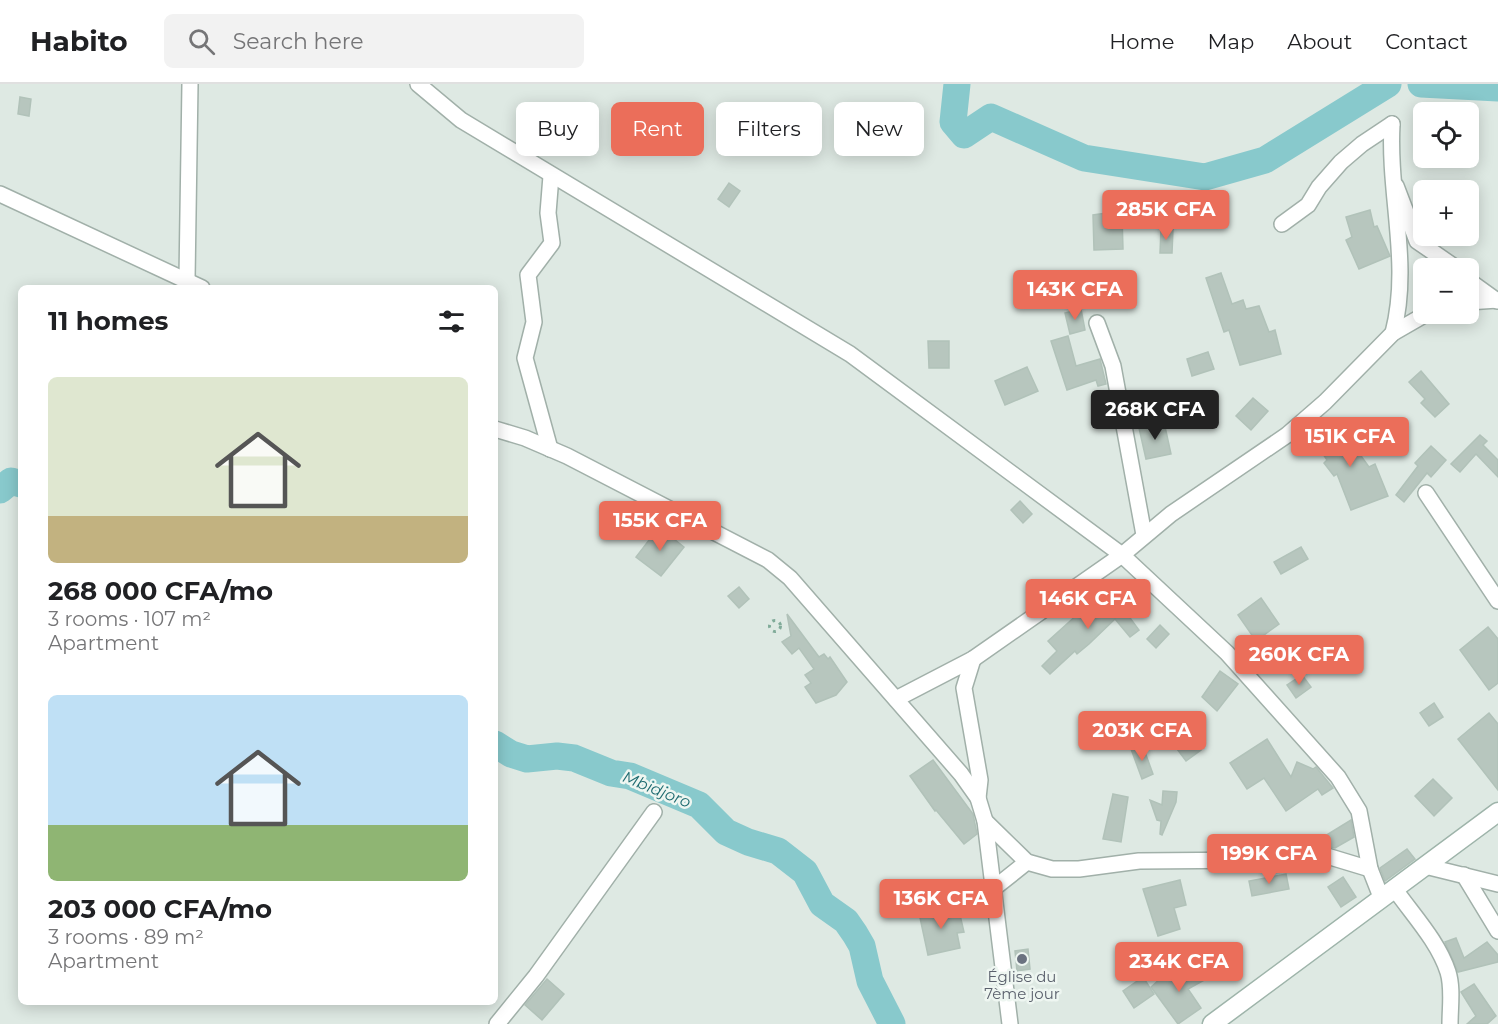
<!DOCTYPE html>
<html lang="en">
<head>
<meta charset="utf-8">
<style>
	:root { --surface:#fff; --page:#f2f2f2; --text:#202124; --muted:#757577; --line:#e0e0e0; --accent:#eb6e5a }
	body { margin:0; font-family:Montserrat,sans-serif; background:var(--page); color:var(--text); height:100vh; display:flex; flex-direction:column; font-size:22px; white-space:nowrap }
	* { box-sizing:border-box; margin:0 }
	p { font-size:20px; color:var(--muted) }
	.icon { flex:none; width:33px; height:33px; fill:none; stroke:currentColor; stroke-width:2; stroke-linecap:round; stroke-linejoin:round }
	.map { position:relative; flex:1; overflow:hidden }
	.drawer { position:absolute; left:18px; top:201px; width:480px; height:720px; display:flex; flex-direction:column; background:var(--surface); border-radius:9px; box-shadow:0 3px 15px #0003 }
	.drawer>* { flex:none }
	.banner { position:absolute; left:516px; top:18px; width:570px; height:54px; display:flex; gap:12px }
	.buttons { position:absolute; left:1413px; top:18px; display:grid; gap:12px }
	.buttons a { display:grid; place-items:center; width:66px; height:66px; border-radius:9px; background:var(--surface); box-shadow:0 3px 15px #0003; font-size:30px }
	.price { position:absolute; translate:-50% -51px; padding:0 14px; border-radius:6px; background:var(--accent); color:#fff; font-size:20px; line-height:39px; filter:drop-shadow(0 2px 3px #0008) }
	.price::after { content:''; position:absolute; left:50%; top:36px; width:18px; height:14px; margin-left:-9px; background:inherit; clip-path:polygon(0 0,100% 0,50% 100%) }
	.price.on { background:#222; color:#fff }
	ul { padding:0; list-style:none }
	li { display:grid; align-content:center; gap:12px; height:318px; padding:0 30px }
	li span { display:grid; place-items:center; height:186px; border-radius:9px; color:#555 }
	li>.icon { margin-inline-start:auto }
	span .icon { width:108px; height:108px; fill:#fffc; stroke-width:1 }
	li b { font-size:26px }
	h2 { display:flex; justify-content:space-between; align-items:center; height:72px; padding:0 30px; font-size:26px }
	.pill { padding:0 21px; border-radius:9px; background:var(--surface); box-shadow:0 3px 15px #0003; font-size:21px; line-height:54px }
	.pill.on { background:var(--accent); color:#fff }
	header { display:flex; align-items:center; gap:36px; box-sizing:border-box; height:84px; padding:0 30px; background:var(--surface); border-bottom:2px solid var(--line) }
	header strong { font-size:28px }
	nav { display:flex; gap:33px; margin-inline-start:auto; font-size:21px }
	.search { width:420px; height:54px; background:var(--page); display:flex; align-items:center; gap:15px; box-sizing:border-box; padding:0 21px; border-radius:9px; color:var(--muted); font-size:22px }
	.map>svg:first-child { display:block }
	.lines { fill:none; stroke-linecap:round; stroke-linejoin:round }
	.river { stroke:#88c9cc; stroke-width:27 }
	.building { fill:#b7c6be; stroke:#b1c2b9; stroke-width:1.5 }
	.street-casing { stroke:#a1b0a9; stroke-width:18 }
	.secondary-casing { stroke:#9eb4aa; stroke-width:21 }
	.path { stroke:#80ab99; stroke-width:3; stroke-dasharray:3 4.5; stroke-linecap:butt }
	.street { stroke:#fff; stroke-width:15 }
	.secondary { stroke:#fff; stroke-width:18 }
	.worship-dot { fill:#6b7280; stroke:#eef6f1; stroke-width:2 }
	.labels { text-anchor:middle; stroke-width:5; stroke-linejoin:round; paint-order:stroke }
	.worship-label { font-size:15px; fill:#5b616d; stroke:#eef6f1 }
	.water-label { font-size:16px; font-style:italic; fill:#1e6b70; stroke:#eef6f1 }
</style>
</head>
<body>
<header>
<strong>Habito</strong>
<div class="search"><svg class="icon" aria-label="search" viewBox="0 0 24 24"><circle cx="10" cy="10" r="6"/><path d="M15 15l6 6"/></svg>Search here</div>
<nav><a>Home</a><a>Map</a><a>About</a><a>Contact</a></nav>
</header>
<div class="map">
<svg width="1498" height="940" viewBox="0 0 1498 940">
	<rect width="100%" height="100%" fill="#dee9e3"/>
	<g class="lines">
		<g class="river">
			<polyline points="957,0 953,38 964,51 991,33 1084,74 1205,93 1265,76 1388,0"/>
			<polyline points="1421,0 1498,4"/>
			<polyline points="0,406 11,397 21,400"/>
			<polyline points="495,660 511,670 527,675 557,672 574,674 611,689 630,692 699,721 726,748 748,758 778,767 805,788 822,820 846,837 855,850 862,862 870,897 892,940"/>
		</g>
	</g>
	<g class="building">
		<polygon points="20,13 31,15 29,32 18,30"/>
		<polygon points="550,37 566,48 558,60 542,49"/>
		<polygon points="729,99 740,107 729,123 718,115"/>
		<polygon points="1370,126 1374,143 1377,142 1390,172 1359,185 1346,156 1352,153 1346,133"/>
		<polygon points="1106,129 1106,131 1122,131 1123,165 1094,166 1093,131"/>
		<polygon points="1161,145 1173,145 1172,169 1160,169"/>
		<polygon points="1221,189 1232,220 1243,216 1246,225 1259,222 1269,248 1275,246 1281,270 1240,281 1229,246 1224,248 1206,194"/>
		<polygon points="1081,225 1085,246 1070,250 1065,229"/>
		<polygon points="1068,252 1076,282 1100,275 1106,300 1098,302 1096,296 1067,306 1051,257"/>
		<polygon points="928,257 949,257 949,284 929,284"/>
		<polygon points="1208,268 1214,285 1192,292 1187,275"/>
		<polygon points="1027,283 1038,307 1005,321 995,297"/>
		<polygon points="1421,287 1449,320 1435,333 1421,319 1425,315 1409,298"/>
		<polygon points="1253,314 1268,327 1251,346 1236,332"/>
		<polygon points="1333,337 1348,360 1351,358 1369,383 1375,380 1388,412 1351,426 1337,390 1334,392 1324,379 1327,376 1311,352"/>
		<polygon points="1164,338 1171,370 1146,375 1139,344"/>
		<polygon points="1480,351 1487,357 1483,361 1498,376 1498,393 1476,370 1460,388 1451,380"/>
		<polygon points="1431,362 1446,376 1431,393 1427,389 1404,418 1396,411 1418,382 1415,379"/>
		<polygon points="1020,417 1032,430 1023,439 1011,426"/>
		<polygon points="659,443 684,463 661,492 636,473"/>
		<polygon points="1301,463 1308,475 1281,490 1274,478"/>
		<polygon points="739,503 749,515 739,524 728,512"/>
		<polygon points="1104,507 1122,523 1139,546 1130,553 1115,535 1089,560 1077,570 1075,567 1050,590 1042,582 1057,567 1048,557 1079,529 1082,532"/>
		<polygon points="1261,514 1279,540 1256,557 1238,531"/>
		<polygon points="787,530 819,573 824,570 828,575 830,573 847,598 836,611 816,619 805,603 811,599 805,591 814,585 799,564 792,570 782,558 791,552"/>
		<polygon points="1160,541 1169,550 1156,564 1147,555"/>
		<polygon points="1488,543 1498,555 1498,599 1489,606 1460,566"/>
		<polygon points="1220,587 1238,600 1217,627 1202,613"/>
		<polygon points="1302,591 1311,603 1296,614 1287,601"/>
		<polygon points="1434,619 1443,633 1429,642 1420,629"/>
		<polygon points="1489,629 1498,640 1498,706 1458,655"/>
		<polygon points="1181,638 1201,666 1186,677 1165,649"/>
		<polygon points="1267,655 1291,693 1297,678 1313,685 1316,683 1333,704 1322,711 1318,705 1286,727 1264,694 1247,705 1230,679"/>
		<polygon points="1142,660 1153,690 1142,695 1131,665"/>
		<polygon points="933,676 973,730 977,750 964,760 936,726 935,727 910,692"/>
		<polygon points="1433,695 1452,714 1434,732 1415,712"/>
		<polygon points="1163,707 1177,708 1176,718 1162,751 1160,750 1161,737 1157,736 1150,716 1162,721"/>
		<polygon points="1113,710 1128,713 1121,758 1103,755"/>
		<polygon points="1351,736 1354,753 1335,764 1324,762 1320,755"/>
		<polygon points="1407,765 1415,775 1385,797 1380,784"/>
		<polygon points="1286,790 1289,805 1252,812 1249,797"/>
		<polygon points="1343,793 1356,813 1341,823 1328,803"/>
		<polygon points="1180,796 1186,821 1174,824 1180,845 1158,852 1143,805"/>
		<polygon points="952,822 955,832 960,831 964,848 957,849 960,864 928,871 919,829"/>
		<polygon points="1456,854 1464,874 1487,858 1498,871 1498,878 1458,888 1445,858"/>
		<polygon points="1028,865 1030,885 1017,887 1015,867"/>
		<polygon points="1173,883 1177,896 1202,883 1208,894 1188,905 1201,924 1178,940 1151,903"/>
		<polygon points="1143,893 1154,910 1134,924 1123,907"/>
		<polygon points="547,895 564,910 542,936 525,921"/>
		<polygon points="1474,900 1496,932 1487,940 1467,940 1476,932 1461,908"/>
	</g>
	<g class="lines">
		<defs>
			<g id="street">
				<polyline points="418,0 461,36 850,270 1122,471 1227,569 1338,693 1359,727 1370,785 1381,813"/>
				<path d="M1392,40C1388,111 1411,180 1393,249"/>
				<polyline points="1396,102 1417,157 1456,184"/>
				<polyline points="0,110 202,204"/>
				<polyline points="1282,140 1308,121 1319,103 1341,78 1362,60 1392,40"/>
				<polyline points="187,195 190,0"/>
				<polyline points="1468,196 1497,217"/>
				<polyline points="1468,218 1498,216"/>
				<polyline points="1097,239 1113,282 1144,451"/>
				<polyline points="495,345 525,354 567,372 768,476 790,494 961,690 978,714 985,737 1010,940"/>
				<polyline points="550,365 525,274 534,238 528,191 552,159 548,129 551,92"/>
				<polyline points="1426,409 1498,517"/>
				<polyline points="973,575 964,604 980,696 978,714"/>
				<polyline points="896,615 973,575 1122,471 1171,430 1287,351 1325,318 1393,249 1426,230"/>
				<polyline points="985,737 1027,778 1052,785 1079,785 1139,777 1260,776 1313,771 1327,772 1370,785"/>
				<polyline points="1425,782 1498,800"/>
				<polyline points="1464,791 1498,847"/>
				<path d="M1394,804C1412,830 1438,857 1448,888C1453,904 1450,923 1450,940"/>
				<polyline points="993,805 1027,778"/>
				<polyline points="497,940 536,892 654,728"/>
			</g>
			<polyline id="secondary" points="1212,940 1498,728"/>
		</defs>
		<use href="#street" class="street-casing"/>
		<use href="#secondary" class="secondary-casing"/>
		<circle class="path" cx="775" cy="542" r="5.5"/>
		<use href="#street" class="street"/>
		<use href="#secondary" class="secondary"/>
	</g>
	<circle class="worship-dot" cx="1022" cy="875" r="6"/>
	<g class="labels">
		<g class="worship-label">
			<text x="1022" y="898">Église du<tspan x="1022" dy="17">7ème jour</tspan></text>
		</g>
		<g class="water-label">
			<text transform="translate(657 705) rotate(22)" y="6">Mbidjoro</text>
		</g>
	</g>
</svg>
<div class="buttons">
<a><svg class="icon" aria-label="locate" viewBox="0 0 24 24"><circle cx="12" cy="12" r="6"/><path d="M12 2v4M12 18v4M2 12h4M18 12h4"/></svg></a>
<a>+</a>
<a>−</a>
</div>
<b class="price" style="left:1166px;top:157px">285K CFA</b>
<b class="price" style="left:1075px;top:237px">143K CFA</b>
<b class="price on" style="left:1155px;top:357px">268K CFA</b>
<b class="price" style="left:1350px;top:384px">151K CFA</b>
<b class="price" style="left:660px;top:468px">155K CFA</b>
<b class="price" style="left:1088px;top:546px">146K CFA</b>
<b class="price" style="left:1299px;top:602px">260K CFA</b>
<b class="price" style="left:1142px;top:678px">203K CFA</b>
<b class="price" style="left:1269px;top:801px">199K CFA</b>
<b class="price" style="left:941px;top:846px">136K CFA</b>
<b class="price" style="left:1179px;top:909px">234K CFA</b>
<div class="banner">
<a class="pill">Buy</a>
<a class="pill on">Rent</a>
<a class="pill">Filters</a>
<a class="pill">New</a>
</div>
<section class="drawer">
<h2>11 homes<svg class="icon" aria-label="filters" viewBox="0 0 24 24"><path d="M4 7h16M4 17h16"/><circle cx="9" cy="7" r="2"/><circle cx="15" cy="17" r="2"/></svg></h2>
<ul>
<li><span style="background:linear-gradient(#dfe7d0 75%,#c2b280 0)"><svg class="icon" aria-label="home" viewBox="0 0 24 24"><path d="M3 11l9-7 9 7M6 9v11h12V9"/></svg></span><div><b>268 000 CFA/mo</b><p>3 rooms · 107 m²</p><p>Apartment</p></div></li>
<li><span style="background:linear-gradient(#bfe0f5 70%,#8fb573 0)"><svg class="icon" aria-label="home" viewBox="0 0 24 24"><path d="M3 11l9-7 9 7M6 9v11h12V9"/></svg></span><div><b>203 000 CFA/mo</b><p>3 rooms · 89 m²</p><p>Apartment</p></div></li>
</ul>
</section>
</div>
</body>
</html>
